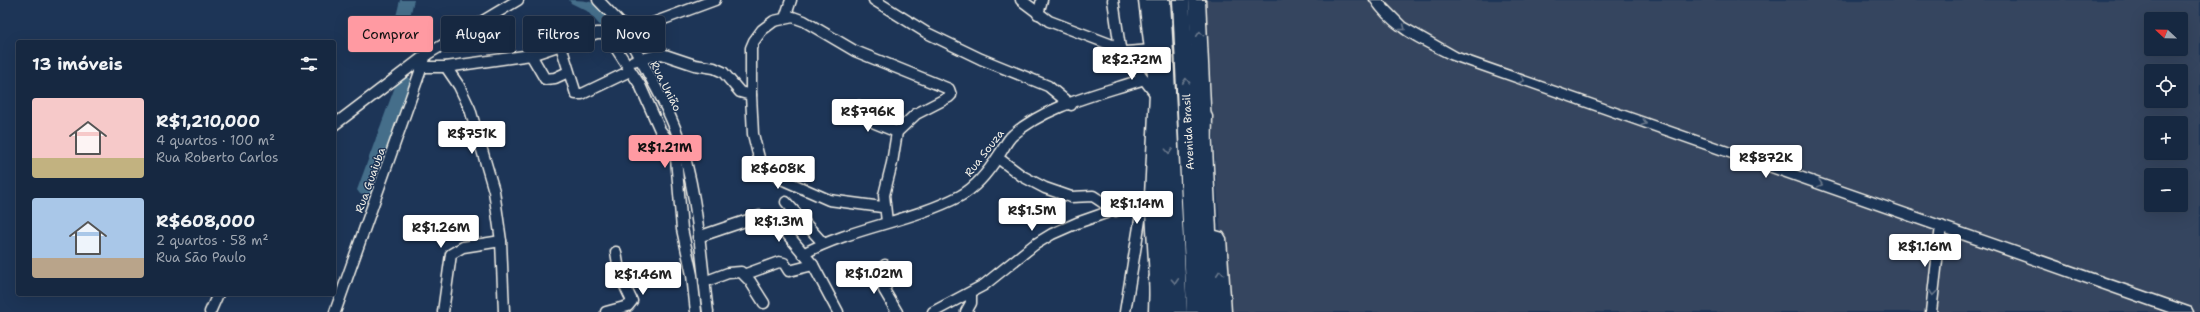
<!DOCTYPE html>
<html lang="pt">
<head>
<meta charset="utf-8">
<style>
	:root { --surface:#162841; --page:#23344c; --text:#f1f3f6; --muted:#9ea6b1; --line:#35445a; --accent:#ff9aa2 }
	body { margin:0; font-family:"Shantell Sans",sans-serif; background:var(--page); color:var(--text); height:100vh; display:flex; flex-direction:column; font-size:15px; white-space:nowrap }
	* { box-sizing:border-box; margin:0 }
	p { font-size:13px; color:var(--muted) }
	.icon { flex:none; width:22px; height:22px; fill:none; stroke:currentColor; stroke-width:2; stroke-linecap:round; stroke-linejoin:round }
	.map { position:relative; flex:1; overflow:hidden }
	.details { position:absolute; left:16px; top:40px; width:320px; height:256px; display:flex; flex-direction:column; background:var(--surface); border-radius:4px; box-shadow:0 4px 16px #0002,0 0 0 1px var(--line) }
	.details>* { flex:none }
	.hud { position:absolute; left:348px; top:16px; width:380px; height:36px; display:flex; gap:8px }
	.needle { width:26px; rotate:292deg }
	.controls { position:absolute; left:2144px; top:12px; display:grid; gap:8px }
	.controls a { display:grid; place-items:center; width:44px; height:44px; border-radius:4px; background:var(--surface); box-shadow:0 4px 16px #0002,0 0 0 1px var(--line); font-size:20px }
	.price { position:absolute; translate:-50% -34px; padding:0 9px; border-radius:4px; background:#fff; color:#222; font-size:13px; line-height:26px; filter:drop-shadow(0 1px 2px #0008) }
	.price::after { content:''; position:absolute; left:50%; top:24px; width:12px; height:9px; margin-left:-6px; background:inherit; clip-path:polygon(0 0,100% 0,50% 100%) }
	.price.active { background:var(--accent); color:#111 }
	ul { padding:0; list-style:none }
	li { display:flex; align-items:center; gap:12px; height:100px; padding:0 16px }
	li span { display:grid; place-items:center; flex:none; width:112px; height:80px; border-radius:4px; color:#555 }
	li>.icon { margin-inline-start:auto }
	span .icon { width:48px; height:48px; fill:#fffc; stroke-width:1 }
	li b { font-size:17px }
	h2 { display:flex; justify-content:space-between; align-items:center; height:48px; padding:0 16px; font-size:17px }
	.chip { padding:0 14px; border-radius:4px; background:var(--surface); box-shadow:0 4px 16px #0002,0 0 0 1px var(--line); font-size:14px; line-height:36px }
	.chip.active { background:var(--accent); color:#111 }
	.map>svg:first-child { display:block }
	.built { fill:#34455f; fill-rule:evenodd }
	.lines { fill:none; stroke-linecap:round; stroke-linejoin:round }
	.river { fill:#446e8a; fill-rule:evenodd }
	.minor-casing { stroke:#f4f1e8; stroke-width:13 }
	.tertiary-casing { stroke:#f4f1e8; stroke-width:3 }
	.trunk-casing { stroke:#f4f1e8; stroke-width:3 }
	.motorway-casing { stroke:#f4f1e8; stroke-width:3 }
	.minor { stroke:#1d3557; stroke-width:10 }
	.tertiary { fill:#1d3557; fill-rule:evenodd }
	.trunk { fill:#1d3557; fill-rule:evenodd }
	.motorway { fill:#1d3557; fill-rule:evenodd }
	.oneway { stroke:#68778a }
	.labels { text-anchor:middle; stroke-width:3; stroke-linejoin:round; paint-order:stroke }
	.street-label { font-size:11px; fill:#f4f1e8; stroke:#1d3557 }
</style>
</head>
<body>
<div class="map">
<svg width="2200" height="312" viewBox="0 0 2200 312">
	<rect width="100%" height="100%" fill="#1d3557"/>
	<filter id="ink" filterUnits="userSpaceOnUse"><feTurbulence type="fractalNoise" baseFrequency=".025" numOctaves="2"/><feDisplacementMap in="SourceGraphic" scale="8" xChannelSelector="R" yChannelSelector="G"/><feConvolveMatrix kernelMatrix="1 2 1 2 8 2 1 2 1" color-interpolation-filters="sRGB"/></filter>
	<g filter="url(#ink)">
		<path class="built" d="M1206,0H2200V312H1227L1216,176ZM2151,19H2181V49H2151ZM2151,71H2181V101H2151ZM2151,123H2181V153H2151ZM2151,175H2181V205H2151Z"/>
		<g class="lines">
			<g class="river">
				<polygon points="400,0 414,0 404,41 402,44 392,44 390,41"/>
				<path d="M569,0C597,0 599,4 616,26L618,29L616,32H606L587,11L571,3Z"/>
				<polygon points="404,76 409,77 411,81 373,190 370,194 365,196 360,194 357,190 397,81 399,77"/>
			</g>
			<defs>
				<g id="minor">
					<path d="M598,0L620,23L626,33C644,67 665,100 678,136C698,191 700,254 708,312"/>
					<polyline points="874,0 927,33 981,59 1048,86 1071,105"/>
					<polyline points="1021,0 1049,21 1120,48 1157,96"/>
					<polyline points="1113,0 1120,48"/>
					<polyline points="1038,14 1042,0"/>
					<polyline points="785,18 791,0"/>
					<polyline points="626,33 715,0"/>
					<polyline points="561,46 576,94 582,94 630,71"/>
					<polyline points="1125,52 1153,50"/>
					<polyline points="531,55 545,79 555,78 568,72"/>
					<polyline points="633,61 662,54 695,65 714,68 723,72 740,92 751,95"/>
					<polyline points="424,67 446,67 531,55 597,33 606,33 640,85 660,130 672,146 676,158 682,229 692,275 696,312"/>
					<polyline points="446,67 459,86 470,109 494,191 501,241 504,312"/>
					<polyline points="859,106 875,123 897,132"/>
					<polyline points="334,125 426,55 518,0"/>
					<polyline points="998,158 1022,176 1045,188 1071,197 1093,196 1116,211"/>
					<polyline points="786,202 822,242"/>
					<polyline points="882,207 829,200 779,178 760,162 753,134 751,95 751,48 754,41 762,30 774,21 793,17 804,21 855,51 949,89 951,95 949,97 916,114 897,132 892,163 884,195 887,222"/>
					<polyline points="698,237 760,216 768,217 778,223 813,265 838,312"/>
					<path d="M803,254C853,227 910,222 960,196C977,187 989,171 999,155C1004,148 1007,140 1013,135C1046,105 1103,93 1144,79"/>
					<polyline points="885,265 890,277 884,290 897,312"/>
					<polyline points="746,274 779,262 784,263 789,271 813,265"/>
					<polyline points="704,282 728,273 741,272 750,281 764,303"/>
					<polyline points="210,312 218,294"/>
					<polyline points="335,312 426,55"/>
					<polyline points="443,312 451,254 463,247 501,241"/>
					<polyline points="606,312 628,306 632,301 620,276 616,252"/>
					<polyline points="933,312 984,285 1034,245 1052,234 1077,223 1154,196"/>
					<polyline points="966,312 971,303 971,293"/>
					<polyline points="1125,312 1141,214"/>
					<polyline points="1931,312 1941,226"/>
				</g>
				<path id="tertiary" d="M1370,0H1382L1405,23L1458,53L2191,308L2193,312H2169L1450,59C1420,44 1388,30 1370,0Z"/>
				<g id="trunk">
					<polygon points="1139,0 1155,0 1166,92 1163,196 1168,278 1167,312 1149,312 1150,278 1145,196 1150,92"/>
					<polygon points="1189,0 1205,0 1216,231 1223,233 1226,238 1231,312 1199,312 1197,281 1199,215"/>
				</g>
				<g id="motorway">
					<polygon points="1154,0 1170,0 1187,312 1151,312 1149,278 1152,272 1159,269 1164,271"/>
					<polygon points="1173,0 1189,0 1196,111 1203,109 1210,111 1212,116 1211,159 1208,164 1200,166 1209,312 1187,312"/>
				</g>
			</defs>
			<use href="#minor" class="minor-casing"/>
			<use href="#tertiary" class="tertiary-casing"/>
			<use href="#trunk" class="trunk-casing"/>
			<use href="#motorway" class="motorway-casing"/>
			<use href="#minor" class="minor"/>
			<use href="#tertiary" class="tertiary"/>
			<use href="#trunk" class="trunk"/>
			<use href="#motorway" class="motorway"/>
		</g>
		<defs><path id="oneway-chevron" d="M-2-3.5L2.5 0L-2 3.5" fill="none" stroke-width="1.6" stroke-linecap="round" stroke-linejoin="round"/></defs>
		<g class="oneway">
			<use href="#oneway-chevron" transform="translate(1403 28) rotate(37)"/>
			<use href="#oneway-chevron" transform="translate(1200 34) rotate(-94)"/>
			<use href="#oneway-chevron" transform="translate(1522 80) rotate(19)"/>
			<use href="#oneway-chevron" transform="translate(1186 81) rotate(-93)"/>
			<use href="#oneway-chevron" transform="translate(1644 123) rotate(20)"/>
			<use href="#oneway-chevron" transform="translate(1169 151) rotate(87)"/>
			<use href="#oneway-chevron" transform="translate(1820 184) rotate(19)"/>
			<use href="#oneway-chevron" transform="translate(1220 273) rotate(-94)"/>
			<use href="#oneway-chevron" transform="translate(1175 281) rotate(87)"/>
			<use href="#oneway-chevron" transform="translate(1933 293) rotate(97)"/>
		</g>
	</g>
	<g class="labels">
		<g class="street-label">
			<text transform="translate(666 86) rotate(63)" y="4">Rua União</text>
			<text transform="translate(1188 132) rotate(-93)" y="4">Avenida Brasil</text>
			<text transform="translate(984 153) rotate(-52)" y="4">Rua Souza</text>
			<text transform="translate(370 180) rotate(-70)" y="4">Rua Guaiuba</text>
		</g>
	</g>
</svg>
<div class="controls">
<a><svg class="needle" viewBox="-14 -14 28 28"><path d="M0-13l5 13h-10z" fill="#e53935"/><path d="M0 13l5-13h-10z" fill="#9ea6b1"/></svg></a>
<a><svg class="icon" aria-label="locate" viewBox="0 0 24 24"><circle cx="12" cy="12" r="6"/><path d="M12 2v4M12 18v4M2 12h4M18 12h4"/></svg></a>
<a>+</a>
<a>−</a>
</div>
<b class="price" style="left:1132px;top:81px">R$2.72M</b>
<b class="price" style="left:868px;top:133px">R$796K</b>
<b class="price" style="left:472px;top:155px">R$751K</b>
<b class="price active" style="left:665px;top:169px">R$1.21M</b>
<b class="price" style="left:1766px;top:179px">R$872K</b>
<b class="price" style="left:778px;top:190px">R$608K</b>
<b class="price" style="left:1137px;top:225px">R$1.14M</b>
<b class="price" style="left:1032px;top:232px">R$1.5M</b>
<b class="price" style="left:779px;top:243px">R$1.3M</b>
<b class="price" style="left:441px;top:249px">R$1.26M</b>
<b class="price" style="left:1925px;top:268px">R$1.16M</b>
<b class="price" style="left:874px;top:295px">R$1.02M</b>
<b class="price" style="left:643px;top:296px">R$1.46M</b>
<div class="hud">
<a class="chip active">Comprar</a>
<a class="chip">Alugar</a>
<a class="chip">Filtros</a>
<a class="chip">Novo</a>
</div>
<section class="details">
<h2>13 imóveis<svg class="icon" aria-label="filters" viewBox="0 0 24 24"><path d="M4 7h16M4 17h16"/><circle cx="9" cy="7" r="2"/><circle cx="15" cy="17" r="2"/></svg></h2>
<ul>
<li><span style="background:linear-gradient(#f6c9c9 75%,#c2b280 0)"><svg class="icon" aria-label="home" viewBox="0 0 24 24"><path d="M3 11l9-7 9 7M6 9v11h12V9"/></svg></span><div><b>R$1,210,000</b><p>4 quartos · 100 m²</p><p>Rua Roberto Carlos</p></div></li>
<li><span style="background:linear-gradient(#a9c7e8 75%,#b9a48a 0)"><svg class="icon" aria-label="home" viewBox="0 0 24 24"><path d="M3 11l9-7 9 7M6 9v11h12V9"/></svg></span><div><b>R$608,000</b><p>2 quartos · 58 m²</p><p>Rua Sāo Paulo</p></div></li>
</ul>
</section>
</div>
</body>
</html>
